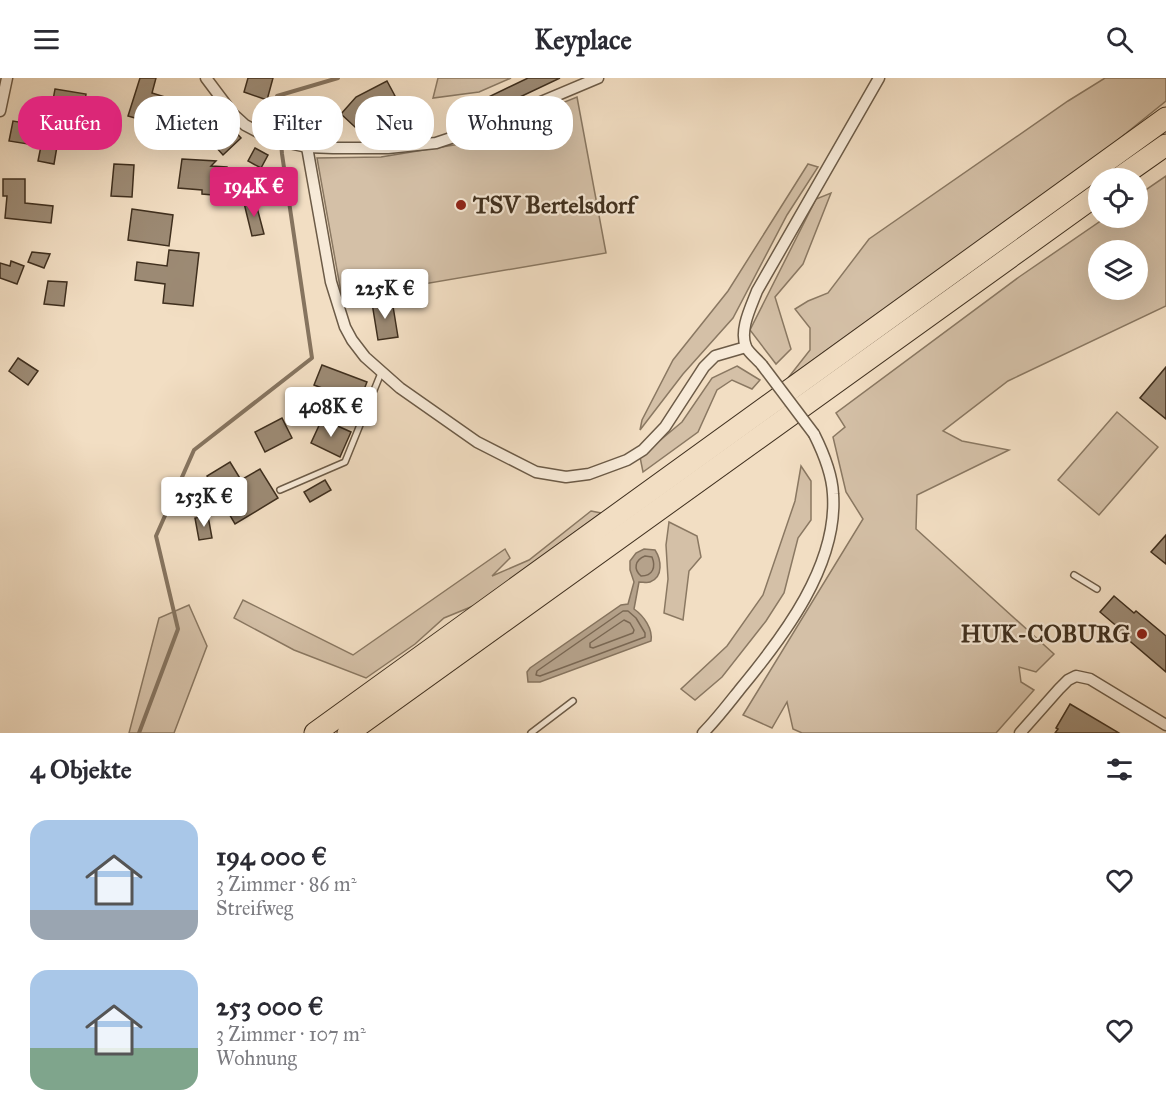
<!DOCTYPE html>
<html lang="de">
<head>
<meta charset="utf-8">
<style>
	:root { --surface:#fff; --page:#f2f2f3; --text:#2b2b33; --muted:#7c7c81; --accent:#db2777 }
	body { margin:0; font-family:"IM FELL Great Primer",serif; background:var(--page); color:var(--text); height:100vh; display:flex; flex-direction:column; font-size:22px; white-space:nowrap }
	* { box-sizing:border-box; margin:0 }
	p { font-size:20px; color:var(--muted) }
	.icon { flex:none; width:33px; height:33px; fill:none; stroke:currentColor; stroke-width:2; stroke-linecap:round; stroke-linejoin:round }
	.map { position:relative; height:655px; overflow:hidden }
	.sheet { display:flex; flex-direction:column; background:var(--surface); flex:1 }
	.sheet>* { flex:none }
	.guide { position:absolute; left:18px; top:18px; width:600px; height:54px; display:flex; gap:12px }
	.controls { position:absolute; left:1088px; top:90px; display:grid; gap:12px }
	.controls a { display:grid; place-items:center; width:60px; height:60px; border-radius:50%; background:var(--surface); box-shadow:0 6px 24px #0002; font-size:30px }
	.price { position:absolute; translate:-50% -51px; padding:0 14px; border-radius:6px; background:#fff; color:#222; font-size:20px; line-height:39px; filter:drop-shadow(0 2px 3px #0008) }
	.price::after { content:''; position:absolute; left:50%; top:36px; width:18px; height:14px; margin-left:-9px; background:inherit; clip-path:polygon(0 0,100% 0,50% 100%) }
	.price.selected { background:var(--accent); color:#fff }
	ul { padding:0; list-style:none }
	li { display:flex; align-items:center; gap:18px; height:150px; padding:0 30px }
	li span { display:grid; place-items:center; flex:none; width:168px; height:120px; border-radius:18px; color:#555 }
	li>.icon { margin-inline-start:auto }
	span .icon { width:72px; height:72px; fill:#fffc; stroke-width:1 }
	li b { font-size:26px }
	h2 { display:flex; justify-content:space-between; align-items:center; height:72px; padding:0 30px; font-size:26px }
	.pill { padding:0 21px; border-radius:24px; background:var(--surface); box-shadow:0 6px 24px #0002; font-size:21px; line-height:54px }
	.pill.selected { background:var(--accent); color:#fff }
	header { display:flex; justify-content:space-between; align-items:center; height:78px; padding:0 30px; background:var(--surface); font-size:27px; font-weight:700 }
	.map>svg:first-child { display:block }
	.green { fill:#d4c0a7; stroke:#8a7862; stroke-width:1.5; fill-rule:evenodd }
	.water { fill:#b5a28b; stroke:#86745f; stroke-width:1.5 }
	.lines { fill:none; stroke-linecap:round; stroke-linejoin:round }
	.shore { stroke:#7a6854; stroke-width:1.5 }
	.stream { stroke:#86745f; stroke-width:4 }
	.building { fill:#9c8a74; stroke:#3f2f1e; stroke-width:1.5 }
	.lane-casing { stroke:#6c5b47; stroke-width:8 }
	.street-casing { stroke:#6c5b47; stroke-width:13 }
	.highway-casing { stroke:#3f2f1e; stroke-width:23 }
	.lane { stroke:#f7ead8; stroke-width:5 }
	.street { stroke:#f7ead8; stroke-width:10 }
	.highway { stroke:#f2dec3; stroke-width:21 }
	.street-bridge-casing { stroke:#6c5b47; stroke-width:13; stroke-linecap:butt }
	.street-bridge { stroke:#f7ead8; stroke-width:10 }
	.poi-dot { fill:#8f2418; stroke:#f7ead8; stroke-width:2 }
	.labels { text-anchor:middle; stroke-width:4.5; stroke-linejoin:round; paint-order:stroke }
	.poi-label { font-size:24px; font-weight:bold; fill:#3f2f1e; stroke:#f7ead8; text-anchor:start }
</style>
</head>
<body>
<header><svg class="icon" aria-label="menu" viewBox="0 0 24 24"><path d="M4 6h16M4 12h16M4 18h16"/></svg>Keyplace<svg class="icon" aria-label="search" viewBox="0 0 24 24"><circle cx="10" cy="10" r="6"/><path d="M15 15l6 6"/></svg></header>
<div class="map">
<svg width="1166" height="655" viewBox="0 0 1166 655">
	<rect width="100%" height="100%" fill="#f2dec3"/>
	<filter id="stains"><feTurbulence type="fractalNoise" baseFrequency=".00333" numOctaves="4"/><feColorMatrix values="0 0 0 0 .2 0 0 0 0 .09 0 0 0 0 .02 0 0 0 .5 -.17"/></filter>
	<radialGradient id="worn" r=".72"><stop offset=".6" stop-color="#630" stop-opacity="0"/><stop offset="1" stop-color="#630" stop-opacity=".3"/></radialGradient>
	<g class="green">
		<polygon points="438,0 511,0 479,14 433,20"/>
		<polygon points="1105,0 1166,0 1166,23 1104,73 788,300 810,272 810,250 795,231 808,223 828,215 869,161 1068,23"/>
		<polygon points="577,19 606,175 342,220 317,80 381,79 460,66"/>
		<polygon points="808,86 818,89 787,137 733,240 683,296 640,352 642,342 673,282 728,213"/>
		<path d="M1166,98V228L1008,303L943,353L962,363L1009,372L917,417L916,451L1054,576L1036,594L1019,589L1021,604L1034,612L996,655H802L793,651L787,624L772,650L743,637L863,441L846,414L833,359L845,349L836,335L1019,199L1105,140H1137V118ZM1098,172H1137V212H1098Z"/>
		<polygon points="831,115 803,186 775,219 791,271 776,286 750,252 816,121"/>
		<polygon points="737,288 760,302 752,311 732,302 717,312 698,354 643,394 640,379 682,344 712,300"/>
		<polygon points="1117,334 1158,369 1099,437 1058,402"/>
		<polygon points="801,388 811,403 811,442 798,460 784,515 766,543 722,599 695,622 681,611 727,568 763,517 795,423"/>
		<polygon points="591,433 601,435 478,526 444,540 415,566 366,600 294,572 234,540 243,522 353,577 505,471 510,480 492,498 529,482"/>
		<polygon points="669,444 697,458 701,479 689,493 683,542 664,535 668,501 666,467"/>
		<polygon points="189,527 207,568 174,655 129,655 159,540"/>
	</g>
	<path class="water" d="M644,471L655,472C661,481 664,499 650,504C647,505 643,504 639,504L634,531C644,538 653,551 651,563L540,604H528L527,594L530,590L621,527L628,526L634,504L630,492V483L636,475Z"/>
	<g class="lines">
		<g class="shore">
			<path d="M645,478L652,479C656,489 653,498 641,498C633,491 635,482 645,478Z"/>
			<polygon points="623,533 628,533 636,540 645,555 645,559 540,598 536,597 537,593"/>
			<polygon points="624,542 630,545 634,552 633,555 593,570 590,569 590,565"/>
		</g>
		<polyline class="stream" points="139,655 178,551 156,458 194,372 312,280 282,76 277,18 338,0"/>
	</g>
	<g class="building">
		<polygon points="140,0 156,0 152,15 181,24 173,51 128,38"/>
		<polygon points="248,0 273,0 267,22 244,14"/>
		<polygon points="528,0 560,0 484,36 478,24"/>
		<polygon points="387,3 395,18 372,30 355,49 341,36 356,19"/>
		<polygon points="55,11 86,16 81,48 61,45 54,86 38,83 41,68 9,63 13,43 48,49"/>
		<polygon points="208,24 241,60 223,77 190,40"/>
		<polygon points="323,29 332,34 320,54 308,47 316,35 319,37"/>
		<polygon points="255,70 268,77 261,90 248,83"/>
		<polygon points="182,81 216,83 211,88 227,89 227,93 237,93 236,119 202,116 202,112 178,110"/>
		<polygon points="114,86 134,87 132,119 111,118"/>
		<polygon points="3,101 25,101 25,125 53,128 51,145 5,140 7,118 3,118"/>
		<polygon points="255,122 264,156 252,158 244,125"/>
		<polygon points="132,131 173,137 169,168 128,162"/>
		<polygon points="169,172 199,175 193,228 163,225 165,206 135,202 137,184 167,188"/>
		<polygon points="32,174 50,176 44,190 28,184"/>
		<polygon points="11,183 24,188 17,206 0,200 0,185 10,188"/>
		<polygon points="48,203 67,204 64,228 44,226"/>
		<polygon points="392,222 398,259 378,262 372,225"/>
		<polygon points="18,280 38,293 28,307 9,293"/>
		<polygon points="322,287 367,304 359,324 314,307"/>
		<polygon points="1166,289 1166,341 1140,320"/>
		<polygon points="282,340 292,360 265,374 255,354"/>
		<polygon points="322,341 351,354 340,379 311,365"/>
		<polygon points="230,384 241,402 260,391 278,420 235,446 207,398"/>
		<polygon points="325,402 331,412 310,424 304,414"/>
		<polygon points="208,438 212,460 199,462 195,440"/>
		<polygon points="1166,457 1166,486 1151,474"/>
		<polygon points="1114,518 1134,535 1136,533 1166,558 1166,594 1118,553 1120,551 1100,534"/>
		<polygon points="1070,626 1119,655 1055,655 1058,651 1056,650"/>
	</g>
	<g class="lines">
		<defs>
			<g id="lane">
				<polyline points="280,412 345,384 381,295"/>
				<polyline points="1074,497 1097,511"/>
				<polyline points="531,655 573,623"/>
			</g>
			<g id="street">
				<polyline points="206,0 233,36 245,47 271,61 307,69 333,70 388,70 436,65 472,53 598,0"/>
				<polyline points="0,33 7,0"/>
				<polyline points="307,69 331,204 345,249 352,262 365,279 400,310 477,364 536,394 566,399 589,396 627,382 643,372 665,349 704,289 715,278 746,269"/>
				<path d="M762,287C758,282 749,275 746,269C739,252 751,229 757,213L879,0"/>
				<path d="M703,655C717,641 729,625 741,610C784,558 838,487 833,416C832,395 823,374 814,356"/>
				<polyline points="1020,655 1059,611 1068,602 1076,598 1090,601 1166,647"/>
			</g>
			<g id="highway">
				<polyline points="1119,100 1166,67"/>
				<polyline points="315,655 1166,40"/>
				<polyline points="348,655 1098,116"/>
			</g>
		</defs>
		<use href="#lane" class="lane-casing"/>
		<use href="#street" class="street-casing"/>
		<use href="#highway" class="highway-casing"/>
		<use href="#lane" class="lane"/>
		<use href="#street" class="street"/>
		<use href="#highway" class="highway"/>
		<defs>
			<polyline id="street-bridge" points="762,287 814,356"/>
		</defs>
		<use href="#street-bridge" class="street-bridge-casing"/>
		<use href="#street-bridge" class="street-bridge"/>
	</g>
	<g class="poi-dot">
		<circle cx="461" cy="127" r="6"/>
		<circle cx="1142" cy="556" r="6"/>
	</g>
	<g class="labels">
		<g class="poi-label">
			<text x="473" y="135">TSV Bertelsdorf</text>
			<text x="1130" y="564" text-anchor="end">HUK-COBURG</text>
		</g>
	</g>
	<rect width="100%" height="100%" filter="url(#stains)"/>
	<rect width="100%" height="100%" fill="url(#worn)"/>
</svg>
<div class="controls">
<a><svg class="icon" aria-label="locate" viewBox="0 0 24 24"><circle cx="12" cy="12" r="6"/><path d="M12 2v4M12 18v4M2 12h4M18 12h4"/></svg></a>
<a><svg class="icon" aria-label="layers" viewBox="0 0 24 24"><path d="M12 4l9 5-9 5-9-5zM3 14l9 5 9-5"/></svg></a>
</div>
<b class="price selected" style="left:254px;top:140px">194K €</b>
<b class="price" style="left:385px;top:242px">225K €</b>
<b class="price" style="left:331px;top:360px">408K €</b>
<b class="price" style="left:204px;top:450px">253K €</b>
<div class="guide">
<a class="pill selected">Kaufen</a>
<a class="pill">Mieten</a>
<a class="pill">Filter</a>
<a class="pill">Neu</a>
<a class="pill">Wohnung</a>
</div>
</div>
<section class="sheet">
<h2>4 Objekte<svg class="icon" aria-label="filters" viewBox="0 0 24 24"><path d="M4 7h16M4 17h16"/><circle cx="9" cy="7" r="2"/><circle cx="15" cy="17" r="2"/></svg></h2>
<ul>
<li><span style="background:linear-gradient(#a9c7e8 75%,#9aa5b1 0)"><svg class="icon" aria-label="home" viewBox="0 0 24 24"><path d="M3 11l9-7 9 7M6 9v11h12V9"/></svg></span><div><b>194 000 €</b><p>3 Zimmer · 86 m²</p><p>Streifweg</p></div><svg class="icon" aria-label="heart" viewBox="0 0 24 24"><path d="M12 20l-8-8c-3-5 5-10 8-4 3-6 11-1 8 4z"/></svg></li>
<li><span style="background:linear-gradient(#a9c7e8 65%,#7fa58c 0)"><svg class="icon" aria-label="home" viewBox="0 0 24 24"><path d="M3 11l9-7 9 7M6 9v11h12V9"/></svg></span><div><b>253 000 €</b><p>3 Zimmer · 107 m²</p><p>Wohnung</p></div><svg class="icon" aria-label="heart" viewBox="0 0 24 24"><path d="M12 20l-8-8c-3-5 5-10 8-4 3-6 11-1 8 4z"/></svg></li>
</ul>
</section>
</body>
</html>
